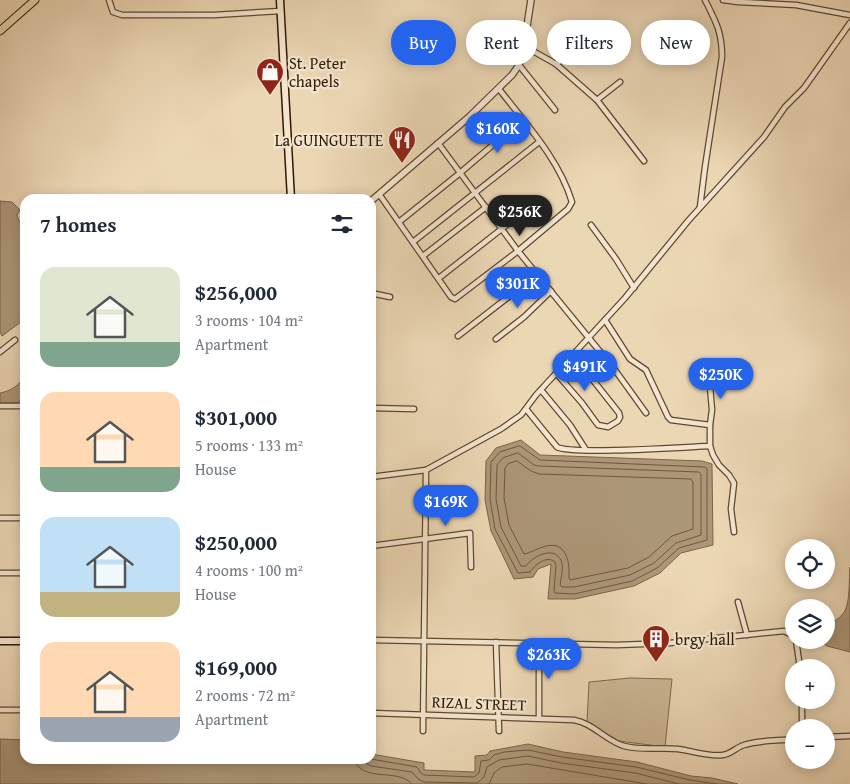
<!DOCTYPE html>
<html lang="en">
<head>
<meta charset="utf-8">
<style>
	:root { --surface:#fff; --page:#f2f2f3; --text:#1f2937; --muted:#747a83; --accent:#2563eb }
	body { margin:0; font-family:"Gentium Book Plus",serif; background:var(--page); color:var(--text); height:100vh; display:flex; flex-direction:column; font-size:19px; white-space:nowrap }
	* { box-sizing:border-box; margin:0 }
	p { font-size:16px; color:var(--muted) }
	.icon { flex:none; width:28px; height:28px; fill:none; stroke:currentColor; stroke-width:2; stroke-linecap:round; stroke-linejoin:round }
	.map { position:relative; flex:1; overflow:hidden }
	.panel { position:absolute; left:20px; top:194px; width:356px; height:570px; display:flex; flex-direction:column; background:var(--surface); border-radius:15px; box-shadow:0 2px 12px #0003 }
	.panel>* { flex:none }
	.banner { position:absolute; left:391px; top:20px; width:384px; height:45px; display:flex; gap:10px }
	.tools { position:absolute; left:785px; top:539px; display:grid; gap:10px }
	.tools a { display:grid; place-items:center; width:50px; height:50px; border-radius:50%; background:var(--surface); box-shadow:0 2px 12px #0003; font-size:25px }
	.price { position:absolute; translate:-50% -42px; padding:0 11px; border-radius:18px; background:var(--accent); color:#fff; font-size:16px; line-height:32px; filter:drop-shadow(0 1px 2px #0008) }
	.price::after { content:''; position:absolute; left:50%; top:30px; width:15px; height:11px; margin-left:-8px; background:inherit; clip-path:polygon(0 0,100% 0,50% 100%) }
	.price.current { background:#222; color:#fff }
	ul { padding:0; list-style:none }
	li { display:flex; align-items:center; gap:15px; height:125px; padding:0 20px }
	li span { display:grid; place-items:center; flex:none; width:140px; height:100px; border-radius:15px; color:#555 }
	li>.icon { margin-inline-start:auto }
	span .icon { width:60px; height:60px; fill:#fffc; stroke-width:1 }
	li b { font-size:21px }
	h2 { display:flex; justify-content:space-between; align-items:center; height:60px; padding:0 20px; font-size:21px }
	.pill { padding:0 18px; border-radius:22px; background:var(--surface); box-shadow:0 2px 12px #0003; font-size:18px; line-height:45px }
	.pill.current { background:var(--accent); color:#fff }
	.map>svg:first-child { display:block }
	.green { fill:#ccb796; stroke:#7e684c }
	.water { fill:#ac9678; stroke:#7b6448 }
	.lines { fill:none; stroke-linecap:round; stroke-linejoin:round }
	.shore { stroke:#6e573c; stroke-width:1 }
	.minor-casing { stroke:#60482e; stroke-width:7 }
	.tertiary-casing { stroke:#60482e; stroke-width:8 }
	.secondary-casing { stroke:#311801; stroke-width:9 }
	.primary-casing { stroke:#311801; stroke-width:9 }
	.minor { stroke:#f3e5cf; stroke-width:4.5 }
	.tertiary { stroke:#f3e5cf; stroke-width:5.5 }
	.secondary { stroke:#f3e5cf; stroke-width:6 }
	.primary { stroke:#ecd7b5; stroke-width:7 }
	.labels { text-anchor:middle; stroke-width:4.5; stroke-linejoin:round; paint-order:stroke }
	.poi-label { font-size:16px; fill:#311801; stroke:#f3e5cf; text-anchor:start }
	.street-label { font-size:16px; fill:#311801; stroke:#f3e5cf }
</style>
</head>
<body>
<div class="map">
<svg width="850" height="784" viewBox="0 0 850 784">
	<rect width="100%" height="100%" fill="#ecd7b5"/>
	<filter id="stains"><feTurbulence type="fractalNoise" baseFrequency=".004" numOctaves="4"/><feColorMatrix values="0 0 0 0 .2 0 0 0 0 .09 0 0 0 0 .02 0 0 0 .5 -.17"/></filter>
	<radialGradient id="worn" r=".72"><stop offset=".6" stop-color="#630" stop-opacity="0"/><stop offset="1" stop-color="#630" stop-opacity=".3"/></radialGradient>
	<polygon class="green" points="630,678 672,679 665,747 619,741 587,722 589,682"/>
	<g class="water">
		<polygon points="0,201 12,202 20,210 17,215 19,221 25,223 25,319 2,336 0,332"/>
		<path d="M25,375V402L0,403V393C11,391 20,385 25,375Z"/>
		<polygon points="521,440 540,455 702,461 712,464 713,545 681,553 660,573 634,586 575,599 548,599 551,564 538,569 533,577 514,579 491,531 485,500 486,461 496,448"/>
		<path d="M850,567V652L827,646L824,644V640H826C826,617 835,626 845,611C850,600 849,580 850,567Z"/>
		<polygon points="0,739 25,740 25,759 371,759 371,754 424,763 424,770 475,772 475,756 487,755 490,751 528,744 563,752 637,762 691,776 712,778 738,784 0,784"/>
	</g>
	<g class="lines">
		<g class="shore">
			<path d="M520,446L540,460L705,467L707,469V540L679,548L657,568L632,581L574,594L555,593L554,591L556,565L554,561C545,556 535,565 530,572L518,573L495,529L490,499L491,462L500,452Z"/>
			<path d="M518,453L534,465L539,466L699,472L701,474V535L676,543L654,563L630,575L574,587H562L560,585C561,578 564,567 561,560C553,545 532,557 526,566H521L501,527L496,499L497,465L503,458Z"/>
			<path d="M517,461L531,471L539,474L691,479L693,482V529L672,536L649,557L628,568L570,580L569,578C570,561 566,539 543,547C536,549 530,553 524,554L509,525L504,498L505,468L508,464Z"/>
			<path d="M353,759C364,784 397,767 412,784"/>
			<polyline points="362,759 366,763 371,766 412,772 418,779 424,782 477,783 484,777 487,767 499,760 528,756 561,763 635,773 679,784"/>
			<polyline points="371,759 417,767 421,773 424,775 474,777 479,773 481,761 489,760 494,755 504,752 528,750 562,757 636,767 690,780 717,784"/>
			<polyline points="489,784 494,773 502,767 527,764 647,784"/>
		</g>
		<defs>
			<g id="minor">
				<polyline points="109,0 113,12 122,15 214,15 281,11"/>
				<polyline points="723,0 738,2 796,5 850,15"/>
				<polyline points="524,46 556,64 597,100 644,161"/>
				<polyline points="556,64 596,37"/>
				<polyline points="519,65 555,110"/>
				<polyline points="597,100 620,82"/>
				<polyline points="438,143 518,251 615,370 646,413"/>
				<path d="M379,194L451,297L455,299L518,251L568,209L572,202C559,159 526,124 499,89"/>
				<path d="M700,207L705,167L722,57C722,32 716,22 705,0"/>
				<polyline points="399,222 460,173 522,120"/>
				<polyline points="591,225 616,259 634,288"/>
				<polyline points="413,242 539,142"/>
				<polyline points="423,256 486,207"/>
				<polyline points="439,278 527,209"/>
				<polyline points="371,293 390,297"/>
				<polyline points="458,336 538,274"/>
				<polyline points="496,339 524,317 551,291"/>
				<polyline points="0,352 15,340"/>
				<polyline points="556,373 582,403 598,425 608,427 618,421 620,417 619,413 574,356"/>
				<polyline points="709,375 712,410 710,425"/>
				<polyline points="541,390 570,425 586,450"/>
				<polyline points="0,406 25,406"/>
				<polyline points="371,408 414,409"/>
				<path d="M526,409L557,447C571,455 686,447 710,446V425L671,420L668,417L646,370L630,359L605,320"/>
				<polyline points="710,446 713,455 719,465 729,475 734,483 731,509 734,532"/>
				<polyline points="371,477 426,470 501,429 521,415 536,395 625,298 688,221 764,137 785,107 804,88 850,23"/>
				<polyline points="0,518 25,518"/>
				<polyline points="371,546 470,533 471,567"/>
				<polyline points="0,573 25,573"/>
				<polyline points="738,602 747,635"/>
				<polyline points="371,640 617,645 670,643 784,631 794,636"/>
				<polyline points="796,640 800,668"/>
				<polyline points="496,642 499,731"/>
				<polyline points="539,643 539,718"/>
				<polyline points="802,700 802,728"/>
				<polyline points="0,710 25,710"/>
				<path d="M371,713L574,720C593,723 606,741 624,746C643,751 659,747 678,749C693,751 708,757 723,755C731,754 737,747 744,745C759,740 778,741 794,739"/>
				<polyline points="423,731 426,470"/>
				<polyline points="826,737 850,736"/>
			</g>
			<polyline id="tertiary" points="371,201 469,117 512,75 519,65 524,46 531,0"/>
			<g id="secondary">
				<polyline points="280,0 291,199"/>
				<polyline points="0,641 25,641"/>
			</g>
			<polyline id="primary" points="0,31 35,0"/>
		</defs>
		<use href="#minor" class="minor-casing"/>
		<use href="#tertiary" class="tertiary-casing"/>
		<use href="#secondary" class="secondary-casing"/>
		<use href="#primary" class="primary-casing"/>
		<use href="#minor" class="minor"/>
		<use href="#tertiary" class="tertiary"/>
		<use href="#secondary" class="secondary"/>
		<use href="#primary" class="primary"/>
	</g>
	<defs>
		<symbol id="shop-pin" viewBox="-11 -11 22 30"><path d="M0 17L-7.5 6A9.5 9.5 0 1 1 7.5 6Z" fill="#8f2418" stroke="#f3e5cf"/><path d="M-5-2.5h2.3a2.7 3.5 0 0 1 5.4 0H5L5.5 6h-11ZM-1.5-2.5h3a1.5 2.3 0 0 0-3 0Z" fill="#fff"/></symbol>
		<symbol id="restaurant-pin" viewBox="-11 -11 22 30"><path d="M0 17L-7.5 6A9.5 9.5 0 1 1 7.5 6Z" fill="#8f2418" stroke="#f3e5cf"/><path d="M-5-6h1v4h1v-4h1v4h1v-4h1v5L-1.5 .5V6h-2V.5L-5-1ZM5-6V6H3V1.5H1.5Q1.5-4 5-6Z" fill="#fff"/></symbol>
		<symbol id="building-pin" viewBox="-11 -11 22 30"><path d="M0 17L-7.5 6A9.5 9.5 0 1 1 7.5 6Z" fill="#8f2418" stroke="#f3e5cf"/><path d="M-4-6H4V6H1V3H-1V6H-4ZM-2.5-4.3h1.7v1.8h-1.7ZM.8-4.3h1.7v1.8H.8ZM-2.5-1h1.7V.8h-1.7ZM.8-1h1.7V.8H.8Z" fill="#fff"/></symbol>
	</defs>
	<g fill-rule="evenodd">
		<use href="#shop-pin" x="254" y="56" width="32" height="43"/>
		<use href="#restaurant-pin" x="386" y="124" width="32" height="43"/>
		<use href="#building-pin" x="640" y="623" width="32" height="43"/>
	</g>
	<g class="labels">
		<g class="poi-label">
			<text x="289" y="69">St. Peter<tspan x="289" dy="18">chapels</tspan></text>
			<text x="383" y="146" text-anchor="end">La GUINGUETTE</text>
			<text x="675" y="645">brgy hall</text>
		</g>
		<g class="street-label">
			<text transform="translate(479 703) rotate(2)" y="6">RIZAL STREET</text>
		</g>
	</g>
	<rect width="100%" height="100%" filter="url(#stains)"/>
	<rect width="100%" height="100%" fill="url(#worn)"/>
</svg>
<div class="tools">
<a><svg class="icon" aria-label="locate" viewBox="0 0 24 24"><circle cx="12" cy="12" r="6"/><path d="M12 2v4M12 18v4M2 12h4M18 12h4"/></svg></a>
<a><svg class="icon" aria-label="layers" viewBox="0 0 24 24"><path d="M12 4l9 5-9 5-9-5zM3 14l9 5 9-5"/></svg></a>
<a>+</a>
<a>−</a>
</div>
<b class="price" style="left:498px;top:154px">$160K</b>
<b class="price current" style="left:520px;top:237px">$256K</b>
<b class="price" style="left:518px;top:309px">$301K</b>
<b class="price" style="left:585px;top:392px">$491K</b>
<b class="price" style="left:721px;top:400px">$250K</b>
<b class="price" style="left:446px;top:527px">$169K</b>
<b class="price" style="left:549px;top:680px">$263K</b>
<div class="banner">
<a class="pill current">Buy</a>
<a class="pill">Rent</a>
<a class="pill">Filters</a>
<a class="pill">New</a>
</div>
<section class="panel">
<h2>7 homes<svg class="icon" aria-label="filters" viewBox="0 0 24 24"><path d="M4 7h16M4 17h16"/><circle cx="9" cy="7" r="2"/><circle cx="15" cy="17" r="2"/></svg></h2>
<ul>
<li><span style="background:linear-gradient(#dfe7d0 75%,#7fa58c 0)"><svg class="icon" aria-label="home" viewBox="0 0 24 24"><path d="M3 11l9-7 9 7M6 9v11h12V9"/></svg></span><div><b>$256,000</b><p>3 rooms · 104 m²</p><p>Apartment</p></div></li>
<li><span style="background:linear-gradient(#ffd9b3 75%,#7fa58c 0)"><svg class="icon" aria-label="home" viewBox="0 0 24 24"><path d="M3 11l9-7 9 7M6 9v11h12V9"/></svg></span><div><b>$301,000</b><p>5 rooms · 133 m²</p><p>House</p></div></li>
<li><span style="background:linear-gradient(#bfe0f5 75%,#c2b280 0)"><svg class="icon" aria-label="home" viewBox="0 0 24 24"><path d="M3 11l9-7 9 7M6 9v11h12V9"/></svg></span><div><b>$250,000</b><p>4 rooms · 100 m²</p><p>House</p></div></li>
<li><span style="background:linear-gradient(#ffd9b3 75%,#9aa5b1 0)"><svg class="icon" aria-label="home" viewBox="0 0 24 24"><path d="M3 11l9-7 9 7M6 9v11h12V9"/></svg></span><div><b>$169,000</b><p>2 rooms · 72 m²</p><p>Apartment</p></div></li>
</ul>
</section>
</div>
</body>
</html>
